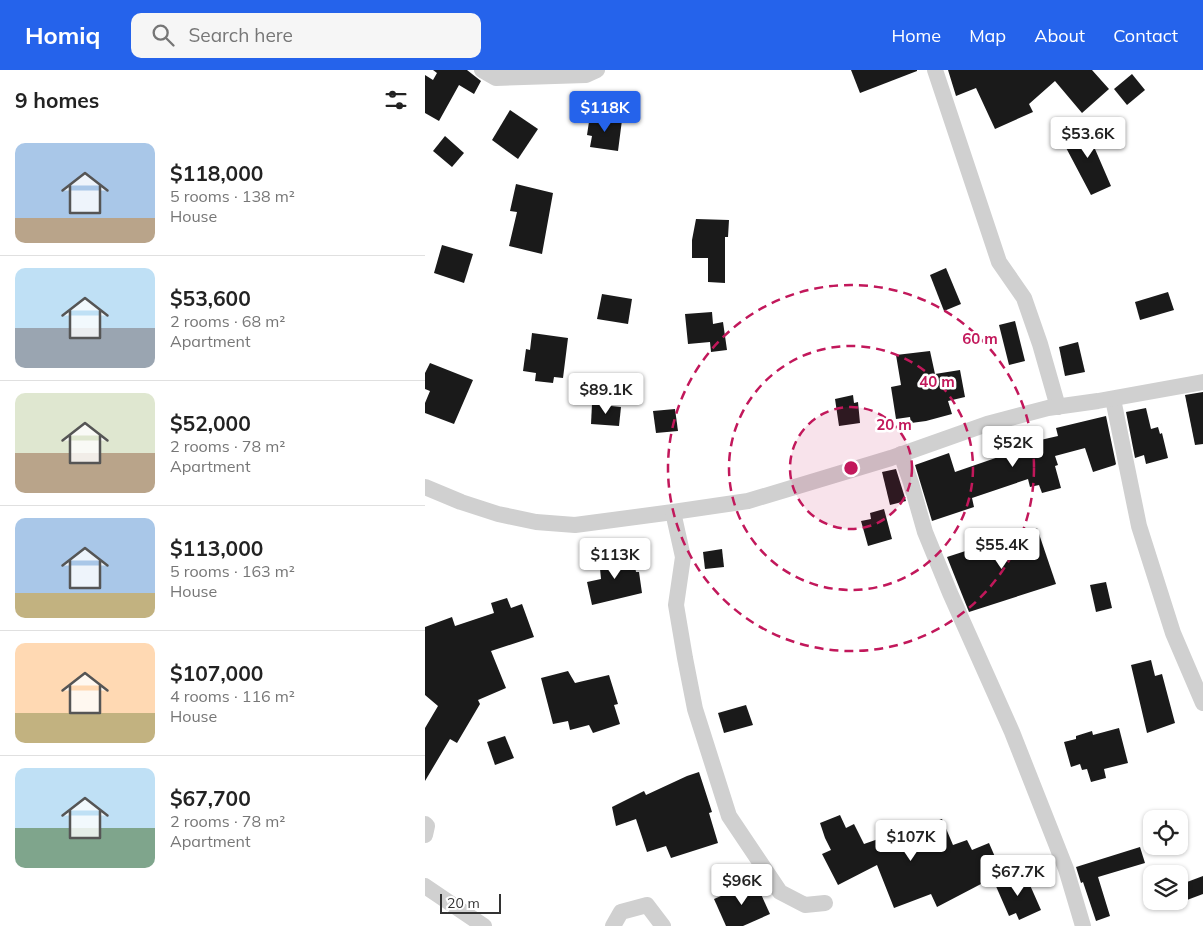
<!DOCTYPE html>
<html lang="en">
<head>
<meta charset="utf-8">
<style>
	:root { --surface:#fff; --page:#f6f6f6; --text:#222; --muted:#767676; --line:#e0e0e0; --accent:#2563eb }
	body { margin:0; font-family:Mulish,sans-serif; background:var(--page); color:var(--text); height:100vh; display:flex; flex-direction:column; font-size:19px; white-space:nowrap }
	* { box-sizing:border-box; margin:0 }
	p { font-size:16px; color:var(--muted) }
	.icon { flex:none; width:28px; height:28px; fill:none; stroke:currentColor; stroke-width:2; stroke-linecap:round; stroke-linejoin:round }
	.map { position:relative; flex:1; overflow:hidden }
	.sheet { display:flex; flex-direction:column; background:var(--surface); width:425px }
	.sheet>* { flex:none }
	.tools { position:absolute; left:718px; top:740px; display:grid; gap:10px }
	.tools a { display:grid; place-items:center; width:45px; height:45px; border-radius:10px; background:var(--surface); box-shadow:0 1px 4px #0004; font-size:25px }
	.scale { position:absolute; left:15px; bottom:12px; width:61px; box-sizing:border-box; padding-left:5px; border:2px solid #333; border-top:0; font-size:14px; line-height:18px; white-space:nowrap; color:#333; -webkit-text-stroke:4px #fff; paint-order:stroke }
	.price { position:absolute; translate:-50% -42px; padding:0 11px; border-radius:5px; background:#fff; color:#222; font-size:16px; line-height:32px; filter:drop-shadow(0 1px 2px #0008) }
	.price::after { content:''; position:absolute; left:50%; top:30px; width:15px; height:11px; margin-left:-8px; background:inherit; clip-path:polygon(0 0,100% 0,50% 100%) }
	.price.selected { background:var(--accent); color:#fff }
	ul { padding:0; list-style:none }
	li { display:flex; align-items:center; gap:15px; height:125px; padding:0 15px }
	li+li { border-top:1px solid var(--line) }
	li span { display:grid; place-items:center; flex:none; width:140px; height:100px; border-radius:10px; color:#555 }
	li>.icon { margin-inline-start:auto }
	span .icon { width:60px; height:60px; fill:#fffc; stroke-width:1 }
	li b { font-size:21px }
	h2 { display:flex; justify-content:space-between; align-items:center; height:60px; padding:0 15px; font-size:21px }
	header { display:flex; align-items:center; gap:30px; box-sizing:border-box; height:70px; padding:0 25px; background:var(--accent); color:#fff }
	header strong { font-size:24px }
	nav { display:flex; gap:28px; margin-inline-start:auto; font-size:18px }
	.search { width:350px; height:45px; background:var(--page); display:flex; align-items:center; gap:12px; box-sizing:border-box; padding:0 18px; border-radius:10px; color:var(--muted); font-size:19px }
	main { display:flex; flex:1; min-height:0 }
	.map>svg:first-child { display:block }
	.building { fill:#1a1a1a }
	.lines { fill:none; stroke-linecap:round; stroke-linejoin:round }
	.street { stroke:#d0d0d0; stroke-width:16 }
	.ring { fill:none; stroke:#c2185b; stroke-width:2.5; stroke-dasharray:9 6 }
	.centre { fill:#c2185b; stroke:#fff; stroke-width:2.5 }
	.ring-label { font-size:15px; text-anchor:middle; font-weight:bold; fill:#c2185b; stroke:#fff; stroke-width:5; stroke-linejoin:round; paint-order:stroke }
</style>
</head>
<body>
<header>
<strong>Homiq</strong>
<div class="search"><svg class="icon" aria-label="search" viewBox="0 0 24 24"><circle cx="10" cy="10" r="6"/><path d="M15 15l6 6"/></svg>Search here</div>
<nav><a>Home</a><a>Map</a><a>About</a><a>Contact</a></nav>
</header>
<main>
<section class="sheet">
<h2>9 homes<svg class="icon" aria-label="filters" viewBox="0 0 24 24"><path d="M4 7h16M4 17h16"/><circle cx="9" cy="7" r="2"/><circle cx="15" cy="17" r="2"/></svg></h2>
<ul>
<li><span style="background:linear-gradient(#a9c7e8 75%,#b9a48a 0)"><svg class="icon" aria-label="home" viewBox="0 0 24 24"><path d="M3 11l9-7 9 7M6 9v11h12V9"/></svg></span><div><b>$118,000</b><p>5 rooms · 138 m²</p><p>House</p></div></li>
<li><span style="background:linear-gradient(#bfe0f5 60%,#9aa5b1 0)"><svg class="icon" aria-label="home" viewBox="0 0 24 24"><path d="M3 11l9-7 9 7M6 9v11h12V9"/></svg></span><div><b>$53,600</b><p>2 rooms · 68 m²</p><p>Apartment</p></div></li>
<li><span style="background:linear-gradient(#dfe7d0 60%,#b9a48a 0)"><svg class="icon" aria-label="home" viewBox="0 0 24 24"><path d="M3 11l9-7 9 7M6 9v11h12V9"/></svg></span><div><b>$52,000</b><p>2 rooms · 78 m²</p><p>Apartment</p></div></li>
<li><span style="background:linear-gradient(#a9c7e8 75%,#c2b280 0)"><svg class="icon" aria-label="home" viewBox="0 0 24 24"><path d="M3 11l9-7 9 7M6 9v11h12V9"/></svg></span><div><b>$113,000</b><p>5 rooms · 163 m²</p><p>House</p></div></li>
<li><span style="background:linear-gradient(#ffd9b3 70%,#c2b280 0)"><svg class="icon" aria-label="home" viewBox="0 0 24 24"><path d="M3 11l9-7 9 7M6 9v11h12V9"/></svg></span><div><b>$107,000</b><p>4 rooms · 116 m²</p><p>House</p></div></li>
<li><span style="background:linear-gradient(#bfe0f5 60%,#7fa58c 0)"><svg class="icon" aria-label="home" viewBox="0 0 24 24"><path d="M3 11l9-7 9 7M6 9v11h12V9"/></svg></span><div><b>$67,700</b><p>2 rooms · 78 m²</p><p>Apartment</p></div></li>
</ul>
</section>
<div class="map">
<svg width="778" height="856" viewBox="0 0 778 856">
	<rect width="100%" height="100%" fill="#fff"/>
	<g class="building">
		<polygon points="8,0 42,0 56,11 49,24 34,15 14,51 0,43 0,5 8,10 12,3"/>
		<polygon points="426,0 492,0 492,1 435,23"/>
		<polygon points="523,0 667,0 684,19 657,43 630,11 604,34 608,42 570,59 551,18 531,26"/>
		<polygon points="707,4 720,20 702,35 689,19"/>
		<polygon points="85,40 113,59 93,89 67,70"/>
		<polygon points="165,45 197,50 193,81 165,77 167,66 162,65"/>
		<polygon points="668,55 678,74 670,79 686,116 666,125 638,72"/>
		<polygon points="20,66 39,83 27,97 8,81"/>
		<polygon points="91,114 128,123 117,184 84,176 92,142 85,141"/>
		<polygon points="271,149 304,150 303,167 300,167 300,213 283,212 283,188 267,188 267,170"/>
		<polygon points="17,175 48,184 39,213 9,203"/>
		<polygon points="521,198 536,234 519,241 505,205"/>
		<polygon points="743,222 749,240 715,250 710,232"/>
		<polygon points="177,224 207,229 203,254 172,249"/>
		<polygon points="287,242 288,254 298,252 302,280 286,282 285,272 263,274 260,244"/>
		<polygon points="590,251 600,291 584,295 574,255"/>
		<polygon points="107,263 143,268 138,308 129,307 128,313 110,311 111,303 98,301 101,279 105,280"/>
		<polygon points="653,272 660,302 640,306 634,277"/>
		<polygon points="505,281 510,304 535,300 540,327 523,331 527,344 501,351 486,353 485,347 471,349 466,317 476,315 471,285"/>
		<polygon points="5,293 48,310 29,354 0,343 0,333 5,321 0,319 0,303"/>
		<polygon points="778,322 778,374 770,375 760,325"/>
		<polygon points="428,325 429,333 433,332 435,353 414,356 410,329"/>
		<polygon points="167,334 196,337 194,356 166,354"/>
		<polygon points="721,338 726,359 733,357 735,364 737,363 743,388 721,394 719,385 710,388 701,342"/>
		<polygon points="250,339 253,361 231,363 228,341"/>
		<polygon points="681,346 691,394 690,395 668,402 660,378 630,386 633,395 630,396 636,418 617,423 614,415 605,417 603,409 547,428 549,437 507,451 490,395 524,383 530,402 611,374 611,371 633,366 631,358"/>
		<polygon points="471,399 481,431 465,435 457,402"/>
		<polygon points="459,439 467,469 443,476 436,451 446,449 445,443"/>
		<polygon points="612,458 631,514 544,542 522,487"/>
		<polygon points="297,479 299,497 280,499 278,482"/>
		<polygon points="197,486 197,489 208,486 211,502 214,502 217,523 167,535 162,512 176,509 174,488"/>
		<polygon points="681,512 687,538 671,542 665,515"/>
		<polygon points="82,528 86,538 97,534 109,567 66,581 81,618 53,630 55,634 32,673 25,669 0,711 0,658 13,636 0,625 0,557 27,547 30,556 69,543 66,533"/>
		<polygon points="726,590 730,606 737,604 750,653 722,663 706,595"/>
		<polygon points="143,601 150,613 184,605 193,634 189,635 195,654 168,663 164,655 145,660 143,651 128,654 116,608"/>
		<polygon points="321,635 328,655 299,663 293,643"/>
		<polygon points="694,658 703,693 679,699 681,708 666,712 662,699 657,700 655,694 646,697 639,672 651,669 651,666 667,661 668,665"/>
		<polygon points="80,666 89,688 70,695 62,672"/>
		<polygon points="274,702 287,742 284,743 293,773 246,788 241,776 222,782 211,749 191,756 187,737 219,721 221,725 262,706"/>
		<polygon points="415,745 421,758 429,754 439,774 456,768 457,772 517,749 528,775 542,770 547,780 564,773 577,803 512,837 506,824 469,838 452,795 413,815 397,784 406,780 400,768 395,753"/>
		<polygon points="715,777 720,793 673,807 685,846 671,851 658,812 656,813 651,797"/>
		<polygon points="592,803 595,809 601,806 616,840 594,850 591,843 584,846 570,814"/>
		<polygon points="778,806 778,824 754,833 754,815"/>
		<polygon points="330,811 345,844 318,856 301,856 289,829"/>
	</g>
	<g class="lines">
		<g class="street">
			<polyline points="57,0 71,8 161,5 172,0"/>
			<polyline points="510,0 574,192 599,228 615,274 633,337"/>
			<polyline points="688,329 714,456 748,563 778,633"/>
			<polyline points="476,384 486,413 500,462 525,523 587,662 641,799 658,856"/>
			<polyline points="0,417 36,432 73,444 111,452 150,455 248,442 323,431 466,388 562,354 623,338 673,331 778,312"/>
			<polyline points="248,442 258,487 251,535 260,588 270,639 304,746 355,822 380,835 400,833"/>
			<polyline points="0,754 2,756 0,765"/>
			<polyline points="0,816 59,856"/>
			<polyline points="188,856 196,842 222,835 238,856"/>
		</g>
	</g>
	<circle cx="426" cy="398" r="61" fill="#c2185b" fill-opacity=".12"/>
	<g class="ring">
		<circle cx="426" cy="398" r="61"/>
		<circle cx="426" cy="398" r="122"/>
		<circle cx="426" cy="398" r="183"/>
	</g>
	<circle cx="426" cy="398" r="8" class="centre"/>
	<g class="ring-label">
		<text x="555" y="274">60 m</text>
		<text x="512" y="317">40 m</text>
		<text x="469" y="360">20 m</text>
	</g>
</svg>
<div class="tools">
<a><svg class="icon" aria-label="locate" viewBox="0 0 24 24"><circle cx="12" cy="12" r="6"/><path d="M12 2v4M12 18v4M2 12h4M18 12h4"/></svg></a>
<a><svg class="icon" aria-label="layers" viewBox="0 0 24 24"><path d="M12 4l9 5-9 5-9-5zM3 14l9 5 9-5"/></svg></a>
</div>
<div class="scale">20 m</div>
<b class="price selected" style="left:180px;top:63px">$118K</b>
<b class="price" style="left:663px;top:89px">$53.6K</b>
<b class="price" style="left:181px;top:345px">$89.1K</b>
<b class="price" style="left:588px;top:398px">$52K</b>
<b class="price" style="left:577px;top:500px">$55.4K</b>
<b class="price" style="left:190px;top:510px">$113K</b>
<b class="price" style="left:486px;top:792px">$107K</b>
<b class="price" style="left:593px;top:827px">$67.7K</b>
<b class="price" style="left:317px;top:836px">$96K</b>
</div>
</main>
</body>
</html>
